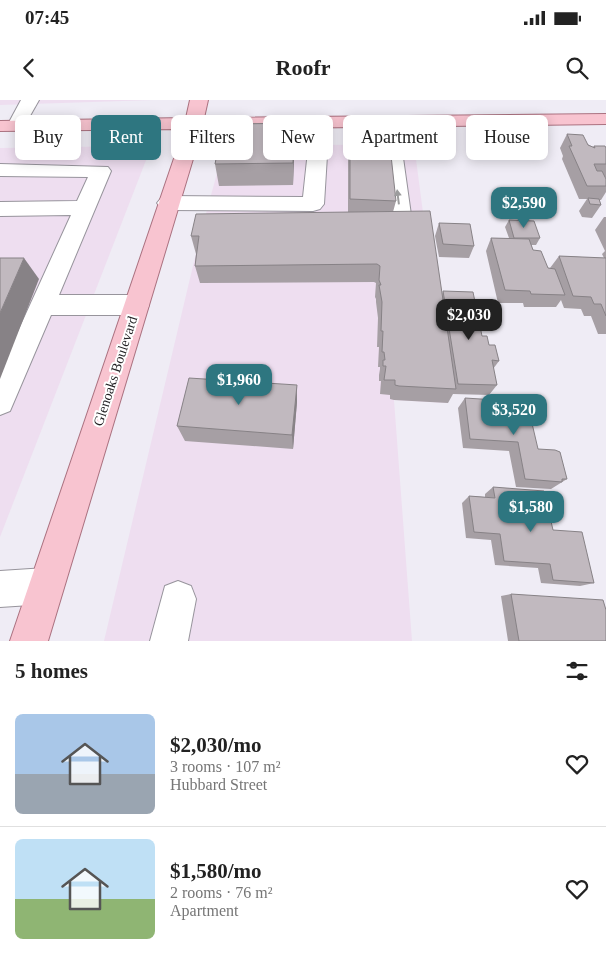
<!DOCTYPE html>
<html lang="en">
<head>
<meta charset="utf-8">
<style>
	:root { --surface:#fff; --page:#f6f6f6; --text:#222; --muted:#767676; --line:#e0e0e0; --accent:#2e7680 }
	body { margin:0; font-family:"Times New Roman",serif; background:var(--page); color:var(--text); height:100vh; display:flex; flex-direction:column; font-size:19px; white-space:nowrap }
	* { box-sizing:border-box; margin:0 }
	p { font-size:16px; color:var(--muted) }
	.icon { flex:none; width:28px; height:28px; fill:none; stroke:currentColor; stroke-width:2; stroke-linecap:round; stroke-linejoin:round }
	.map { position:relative; height:541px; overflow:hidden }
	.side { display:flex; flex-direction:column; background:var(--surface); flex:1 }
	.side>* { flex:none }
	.banner { position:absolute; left:15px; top:15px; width:576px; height:45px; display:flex; gap:10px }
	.price { position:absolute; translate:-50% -42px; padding:0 11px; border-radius:10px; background:var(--accent); color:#fff; font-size:16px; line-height:32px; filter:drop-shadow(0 1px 2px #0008) }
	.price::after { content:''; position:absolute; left:50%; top:30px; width:15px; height:11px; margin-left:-8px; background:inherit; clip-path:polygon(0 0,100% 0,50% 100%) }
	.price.current { background:#222; color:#fff }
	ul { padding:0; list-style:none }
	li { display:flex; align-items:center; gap:15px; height:125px; padding:0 15px }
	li+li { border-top:1px solid var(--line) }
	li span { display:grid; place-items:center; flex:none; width:140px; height:100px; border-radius:8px; color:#555 }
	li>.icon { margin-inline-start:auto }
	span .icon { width:60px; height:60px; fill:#fffc; stroke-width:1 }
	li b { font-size:21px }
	h2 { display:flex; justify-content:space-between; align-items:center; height:60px; padding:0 15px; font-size:21px }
	.tag { padding:0 18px; border-radius:8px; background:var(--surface); box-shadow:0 2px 12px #0003; font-size:18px; line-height:45px }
	.tag.current { background:var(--accent); color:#fff }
	.status { display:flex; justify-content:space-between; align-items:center; height:35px; padding:0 25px; background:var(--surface); direction:ltr }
	.status svg { height:14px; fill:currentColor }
	header { display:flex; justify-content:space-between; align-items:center; height:65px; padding:0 15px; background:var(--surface); font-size:22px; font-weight:800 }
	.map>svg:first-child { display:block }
	.commercial { fill:#eedef0 }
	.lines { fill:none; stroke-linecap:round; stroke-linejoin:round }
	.minor-casing { stroke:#97949c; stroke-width:2 }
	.major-casing { stroke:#ab7280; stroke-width:2 }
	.minor { fill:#fff; fill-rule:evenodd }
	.major { fill:#f8c4d0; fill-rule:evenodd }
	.wall { fill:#a69fa4 }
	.shaded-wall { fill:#878286 }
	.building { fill:#c1b9bf; stroke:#878286 }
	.oneway { fill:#9c9c9d }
	.labels { text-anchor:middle; stroke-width:4; stroke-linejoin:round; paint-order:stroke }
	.street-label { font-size:14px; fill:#242326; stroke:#fff }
</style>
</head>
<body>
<div class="status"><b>07:45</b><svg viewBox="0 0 49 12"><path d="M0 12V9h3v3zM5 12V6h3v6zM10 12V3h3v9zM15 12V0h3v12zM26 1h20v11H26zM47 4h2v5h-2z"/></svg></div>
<header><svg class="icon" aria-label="back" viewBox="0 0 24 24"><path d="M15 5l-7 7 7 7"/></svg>Roofr<svg class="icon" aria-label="search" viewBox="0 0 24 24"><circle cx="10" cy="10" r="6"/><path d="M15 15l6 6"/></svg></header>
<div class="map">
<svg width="606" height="541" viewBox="0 0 606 541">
	<rect width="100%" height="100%" fill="#efecf5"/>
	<g class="commercial">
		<polygon points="0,0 154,0 0,5"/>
		<polygon points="414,44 448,303 394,300 412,541 104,541 201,132 223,51 234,46"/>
		<polygon points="134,46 145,49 148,55 0,437 0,48"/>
	</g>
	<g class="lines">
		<defs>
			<g id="minor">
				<polygon points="21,0 39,0 22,30 10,30 7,26"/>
				<path d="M389,17L395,18L398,22L412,122L409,127C396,131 379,130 366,126L363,121L366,116L389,114L380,22L383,18Z"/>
				<polygon points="320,18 326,19 329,23 324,104 320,109 313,111 168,110 161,108 157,103 161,98 168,96 303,97 311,23 314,19"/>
				<polygon points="0,64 108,67 111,71 59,195 137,195 146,198 149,205 146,212 137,215 51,215 10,311 0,315 0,271 71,115 0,116 0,102 77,101 88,77 0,76"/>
				<polygon points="46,468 59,473 64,486 59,499 46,504 0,507 0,471"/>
				<polygon points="178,481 191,486 196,499 188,541 150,541 165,486"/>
			</g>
			<polygon id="major" points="190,0 208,0 204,18 606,14 606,24 202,29 48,541 10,541 184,29 0,31 0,21 186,18"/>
		</defs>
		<use href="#minor" class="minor-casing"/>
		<use href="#major" class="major-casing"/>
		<use href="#minor" class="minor"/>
		<use href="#major" class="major"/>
	</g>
	<g class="wall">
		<polygon points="361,28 396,101 393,112 442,194 443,191 482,236 499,261 493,269 497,285 489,295 453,294 448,303 394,300 390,299 390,295 380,294 381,281 379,281 379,275 380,269 380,267 378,267 379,247 377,247 378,218 376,202 376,199 375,197 376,183 374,182 200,183 195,166 196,154 191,136 348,112 348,52 350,33 361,34"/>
		<polygon points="222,30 309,33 309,56 294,56 293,85 219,86 215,64"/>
		<polygon points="567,34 593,47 594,46 606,48 606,77 605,78 606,79 606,92 601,100 599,100 601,105 592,118 582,117 579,111 587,99 579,99 562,59 563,56 560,48"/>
		<polygon points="107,35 110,42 109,45 97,44 94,37"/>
		<polygon points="604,117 606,117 606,234 598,234 591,216 584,216 581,209 564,208 561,200 556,207 524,207 523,203 498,203 486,151 491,138 509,138 505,127 509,120 540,138 536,145 531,145 533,150 548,168 550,168 559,156 604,158 602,154 605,151 595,130"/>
		<polygon points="439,123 474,146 469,158 439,157 435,136"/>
		<polygon points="297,285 297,302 293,349 185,341 177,326"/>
		<polygon points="465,298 538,349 567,379 551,389 516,387 509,351 463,348 458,308"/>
		<polygon points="493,387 553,430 594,483 580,486 541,483 538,468 495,465 491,440 466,438 462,403 469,396 485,397 485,394"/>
		<polygon points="511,494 606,541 508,541 501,496"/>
	</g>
	<g class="shaded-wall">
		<polygon points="294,34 294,56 293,85 293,63"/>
		<polygon points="107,35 110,42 109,45 106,38"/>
		<polygon points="24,158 39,179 0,279 0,213"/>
		<polygon points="297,285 297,302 293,349 292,335"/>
	</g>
	<g class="building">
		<polygon points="309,23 309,33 294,34 293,63 215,64 222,30 229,30 230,24"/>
		<polygon points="361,28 388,28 396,101 350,99 350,33 361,34"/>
		<polygon points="95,34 107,35 106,38 94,37"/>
		<polygon points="567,34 583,35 588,45 595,48 594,46 605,46 606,48 606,64 594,64 597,71 602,71 606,79 606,86 587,86 569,46 572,46"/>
		<polygon points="588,98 599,99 601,105 590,104"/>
		<polygon points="430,111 456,289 399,286 395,285 395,280 384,280 386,266 383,266 383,260 385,260 384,252 382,252 383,231 381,231 382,202 379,185 381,185 379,180 380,166 377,164 195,166 199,136 191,136 196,114"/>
		<polygon points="509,120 534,121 540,138 514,138"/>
		<polygon points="439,123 470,124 474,146 443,144"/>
		<polygon points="491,138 529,139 533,150 541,151 548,168 555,169 565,195 531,194 530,191 505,190"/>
		<polygon points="559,156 606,158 606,216 601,204 594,204 591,197 573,196"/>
		<polygon points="0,158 24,158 0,213"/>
		<polygon points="443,191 473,192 482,236 487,236 489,245 495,245 499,261 492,260 497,285 458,284"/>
		<polygon points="189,278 297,285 292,335 177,326"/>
		<polygon points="465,298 527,302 538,349 555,350 560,352 567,379 562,379 562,382 525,379 518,342 470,339"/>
		<polygon points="493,387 544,391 553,430 582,432 594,483 553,480 550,464 504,461 500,434 474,432 469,396 495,398"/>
		<polygon points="511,494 603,500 606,510 606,541 519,541"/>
	</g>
	<defs><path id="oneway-solid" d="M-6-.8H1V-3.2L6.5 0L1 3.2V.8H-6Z" transform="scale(1.25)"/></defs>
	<use class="oneway" href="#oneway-solid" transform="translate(398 97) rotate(-97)"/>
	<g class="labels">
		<g class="street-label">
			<text transform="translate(115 271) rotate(-72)" y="5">Glenoaks Boulevard</text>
		</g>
	</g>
</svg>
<b class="price" style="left:524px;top:129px">$2,590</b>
<b class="price current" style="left:469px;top:241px">$2,030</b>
<b class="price" style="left:239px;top:306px">$1,960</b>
<b class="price" style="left:514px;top:336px">$3,520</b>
<b class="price" style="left:531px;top:433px">$1,580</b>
<div class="banner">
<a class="tag">Buy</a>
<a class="tag current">Rent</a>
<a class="tag">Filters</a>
<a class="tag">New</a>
<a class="tag">Apartment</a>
<a class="tag">House</a>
</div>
</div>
<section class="side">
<h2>5 homes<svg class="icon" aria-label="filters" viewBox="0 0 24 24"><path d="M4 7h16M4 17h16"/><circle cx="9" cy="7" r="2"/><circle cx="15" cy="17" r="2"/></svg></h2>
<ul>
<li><span style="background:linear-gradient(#a9c7e8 60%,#9aa5b1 0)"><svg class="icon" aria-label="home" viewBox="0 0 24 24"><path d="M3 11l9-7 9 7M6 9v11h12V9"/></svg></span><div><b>$2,030/mo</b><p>3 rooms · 107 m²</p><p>Hubbard Street</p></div><svg class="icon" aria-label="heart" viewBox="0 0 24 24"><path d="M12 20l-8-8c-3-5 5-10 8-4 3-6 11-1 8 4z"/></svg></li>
<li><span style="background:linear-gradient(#bfe0f5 60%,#8fb573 0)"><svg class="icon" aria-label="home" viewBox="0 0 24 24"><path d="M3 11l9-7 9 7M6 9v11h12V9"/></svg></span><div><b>$1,580/mo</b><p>2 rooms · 76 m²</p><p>Apartment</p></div><svg class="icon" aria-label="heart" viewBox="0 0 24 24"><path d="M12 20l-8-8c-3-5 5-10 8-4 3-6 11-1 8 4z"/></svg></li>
</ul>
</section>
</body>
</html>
